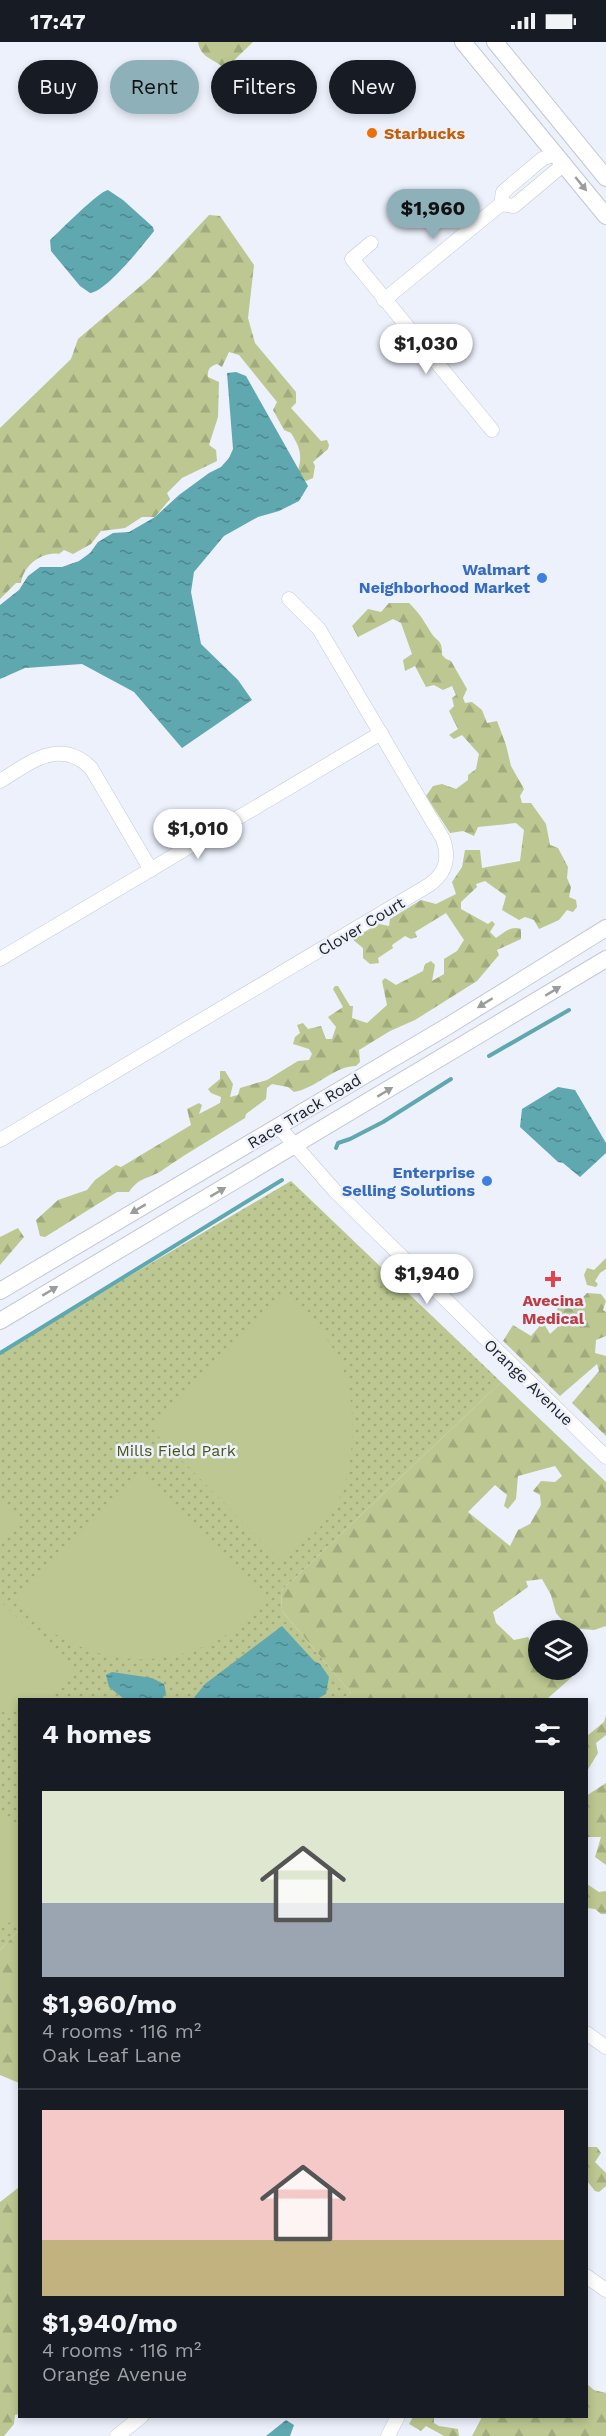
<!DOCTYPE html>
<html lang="en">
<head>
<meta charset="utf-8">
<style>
	:root { --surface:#171b24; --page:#242831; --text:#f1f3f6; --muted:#9ea1a6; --line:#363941; --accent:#8eb1b9 }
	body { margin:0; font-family:"Work Sans",sans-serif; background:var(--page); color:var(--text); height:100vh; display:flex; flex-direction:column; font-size:22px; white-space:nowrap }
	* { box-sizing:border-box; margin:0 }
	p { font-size:20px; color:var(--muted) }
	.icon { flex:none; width:33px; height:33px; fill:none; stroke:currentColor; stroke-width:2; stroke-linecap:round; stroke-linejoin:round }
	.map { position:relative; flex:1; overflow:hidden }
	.drawer { position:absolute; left:18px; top:1656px; width:570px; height:720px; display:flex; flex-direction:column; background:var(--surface); border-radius:0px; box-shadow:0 3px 9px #0003 }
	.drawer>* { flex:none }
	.hud { position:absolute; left:18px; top:18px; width:570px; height:54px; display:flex; gap:12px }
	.tools { position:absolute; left:528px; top:1578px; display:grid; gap:12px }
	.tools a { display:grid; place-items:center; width:60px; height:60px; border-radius:50%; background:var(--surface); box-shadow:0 3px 9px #0003; font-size:30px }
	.price { position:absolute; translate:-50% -51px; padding:0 14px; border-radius:21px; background:#fff; color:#222; font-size:20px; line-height:39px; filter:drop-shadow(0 2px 3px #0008) }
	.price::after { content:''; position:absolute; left:50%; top:36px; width:18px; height:14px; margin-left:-9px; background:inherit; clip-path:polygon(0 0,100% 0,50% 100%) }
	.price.selected { background:var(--accent); color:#111 }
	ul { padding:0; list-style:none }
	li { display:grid; align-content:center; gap:12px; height:318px; padding:0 24px }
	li+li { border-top:2px solid var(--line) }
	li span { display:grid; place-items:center; height:186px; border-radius:0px; color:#555 }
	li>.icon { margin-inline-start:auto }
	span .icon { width:108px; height:108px; fill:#fffc; stroke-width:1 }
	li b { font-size:26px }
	h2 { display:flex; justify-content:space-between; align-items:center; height:72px; padding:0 24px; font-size:26px }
	.tag { padding:0 21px; border-radius:27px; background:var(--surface); box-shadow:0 3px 9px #0003; font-size:21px; line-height:54px }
	.tag.selected { background:var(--accent); color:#111 }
	.status { display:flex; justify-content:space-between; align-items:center; height:42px; padding:0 30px; background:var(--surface); direction:ltr }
	.status svg { height:16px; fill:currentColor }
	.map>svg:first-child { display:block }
	.forest { fill:url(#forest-firs); fill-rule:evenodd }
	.park { fill:url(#park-dots) }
	.pitch { fill:#bcc791 }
	.water { fill:url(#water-ripples) }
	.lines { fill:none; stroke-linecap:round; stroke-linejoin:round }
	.stream { stroke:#5fa8af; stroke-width:4 }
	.minor-casing { stroke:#c3c8d3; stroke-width:15 }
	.major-casing { stroke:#c3c8d3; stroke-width:18 }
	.minor { stroke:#fff; stroke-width:14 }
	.major { stroke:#fff; stroke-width:16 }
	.oneway { fill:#9b9c9d }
	.food-dot { fill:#e8710a; stroke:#ecf1fc; stroke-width:2 }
	.shop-dot { fill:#3f7fe0; stroke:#ecf1fc; stroke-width:2 }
	.health-dot { fill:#e0444e; stroke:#ecf1fc; stroke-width:2 }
	.labels { text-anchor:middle; stroke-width:5; stroke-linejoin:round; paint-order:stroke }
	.food-label { font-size:16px; font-weight:bold; fill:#c56008; stroke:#ecf1fc; text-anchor:start }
	.shop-label { font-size:16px; font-weight:bold; fill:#366cbe; stroke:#ecf1fc; text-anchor:end }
	.street-label { font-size:16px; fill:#202226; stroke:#ecf1fc }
	.health-label { font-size:16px; font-weight:bold; fill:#be3a42; stroke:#ecf1fc }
	.park-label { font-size:16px; fill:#4d561a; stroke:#ecf1fc }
</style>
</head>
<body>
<div class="status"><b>17:47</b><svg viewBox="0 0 49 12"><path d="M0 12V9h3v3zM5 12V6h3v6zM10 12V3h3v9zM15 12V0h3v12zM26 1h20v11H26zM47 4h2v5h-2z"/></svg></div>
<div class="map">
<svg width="606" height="2394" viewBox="0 0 606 2394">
	<defs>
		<pattern id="forest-firs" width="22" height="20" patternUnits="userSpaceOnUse" patternTransform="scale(1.5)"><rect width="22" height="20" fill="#bcc791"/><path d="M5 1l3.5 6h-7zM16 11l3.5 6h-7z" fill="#a1ab7d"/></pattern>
		<pattern id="park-dots" width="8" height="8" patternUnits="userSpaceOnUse" patternTransform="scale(1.5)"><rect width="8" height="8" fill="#bcc791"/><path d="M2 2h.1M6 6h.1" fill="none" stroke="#a1ab7d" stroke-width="1.8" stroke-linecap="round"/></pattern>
		<pattern id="water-ripples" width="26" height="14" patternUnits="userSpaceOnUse" patternTransform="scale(1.5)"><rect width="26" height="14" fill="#5fa8af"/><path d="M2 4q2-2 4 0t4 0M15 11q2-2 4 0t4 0" fill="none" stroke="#4e888e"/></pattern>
	</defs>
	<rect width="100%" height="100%" fill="#ecf1fc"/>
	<g class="forest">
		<path d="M198,0H253L225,27C215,17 200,16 198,0Z"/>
		<path d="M209,173L220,174L254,223L248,276L255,301L296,350V361L291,366L321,399L327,398L329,403L328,407L313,420L315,424L313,436L306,439L301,435L298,428C303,412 299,404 291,391L284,388L273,368L277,360L239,313L229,310L222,325L217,322C210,324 207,328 208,335L219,340L218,375L209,403L216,408L217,419L182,436L167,451L170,457L155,475H142L125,486L101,489L91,502L73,512L64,508L59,512C42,509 23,524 21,541H16L0,557V386L71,317L78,297L150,236Z"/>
		<path d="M389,561H409C420,572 422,576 430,589C436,600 443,597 442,613L446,617L451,619L467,647L463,656L465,661L472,660L482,668L487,681L497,679L506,703L511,724L524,747L520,754L522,761H531L546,782L550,803L558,806L568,825L567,836L571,845L569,855L576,858L577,865L573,870L567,868L559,878L539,887L534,878L525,875L519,878L502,868L506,854L485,839L476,842L477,845L461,860V867L488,882L492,879L495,882L490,890L496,896C504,891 511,883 521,887V897L497,908L499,913L477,939L415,978L390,989L359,1008L360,1020L356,1024C334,1024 317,1046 294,1050L288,1045L272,1042L267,1046L266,1057L246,1072L245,1076C218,1093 190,1109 164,1127C149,1138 141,1133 129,1150H117L45,1195L40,1194L36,1178L58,1158L87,1148L95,1138L116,1123L121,1125L191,1083L187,1067L199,1061L202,1063L199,1072L220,1061L221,1055L211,1051L208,1047L220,1037V1029H225L233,1042L230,1055L238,1053L240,1046L267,1038L298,1019L309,1018L312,1012L309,1007L293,1002L295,995L300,991L297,983L303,981L308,987L321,984L326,997H332L336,985L328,975L343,965L333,947L335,944H338L350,964H353L352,976L367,981L387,963L382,939L385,936L396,943L423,929L425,922L431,919L435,923L432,939L444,932V917L457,909L464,898L446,871L415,890L417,895L411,897L405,894L392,903L393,906L378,916L379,921L370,922L363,916V906L352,897L379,882L389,884L390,877L421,858L436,862L456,852L452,840L462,825L465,808H480L482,826L520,819L524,788L516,781L478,785L474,794L463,789L450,791L426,754L433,744L442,742L456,747L468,738V733L476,727L479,712L462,693L454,697L449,693L458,687L449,669L454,664L452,656L456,653L452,644L443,648L434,643L426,645L415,624L405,629L403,618L412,612L401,581L393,577L358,595L352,584L368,567L381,570Z"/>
		<polygon points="18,1186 24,1195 0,1223 0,1195"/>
		<polygon points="606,1216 606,1227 600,1231 595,1239 598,1242 596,1245 587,1243 584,1233 587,1226 594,1228"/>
		<polygon points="587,1251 601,1252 606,1259 603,1268 606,1270 606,1294 596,1298 595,1311 606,1314 606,1394 572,1361 599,1329 597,1322 560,1354 503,1299 513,1283 531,1294 543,1280 550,1292 562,1281 557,1267 562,1263 572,1267"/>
		<path d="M501,1340L606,1440V1584L594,1588L569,1586L556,1571L551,1553L542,1537L526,1539L528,1545L493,1570L496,1581L514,1598L528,1595L533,1604L538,1606V1628H572V1635L547,1657H342L351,1651L282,1569L281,1549ZM555,1424L562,1434L555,1440L541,1439L533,1449L540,1453L541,1463L530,1482L518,1488L510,1504L468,1470L495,1443L507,1453L504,1464L508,1467L516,1457L518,1434Z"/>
		<polygon points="606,1674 606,1693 596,1701 598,1711 587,1729 587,1694 604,1680"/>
		<polygon points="606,1741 606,1823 595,1815 601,1795 587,1795 586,1754"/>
		<polygon points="587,1842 599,1850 606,1849 606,1872 601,1872 595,1867 587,1866"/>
		<polygon points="19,1888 19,2041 0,2033 0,1908"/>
		<polygon points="586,2105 597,2105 601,2111 595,2120 606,2131 606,2144 599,2150 595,2149 587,2139"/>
		<polygon points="18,2146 19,2146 19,2372 15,2373 14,2382 4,2394 0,2394 0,2160"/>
		<polygon points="587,2342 594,2348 606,2351 606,2394 472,2394 482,2375 586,2374"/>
		<polygon points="413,2375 434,2375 434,2381 439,2384 458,2387 459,2394 444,2394 426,2384 421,2389 409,2382"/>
	</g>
	<polygon class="park" points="291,1139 501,1340 281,1549 282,1569 351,1651 342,1657 20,1658 19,1888 0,1908 0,1310"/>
	<g class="pitch">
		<path d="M284,1249C303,1269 324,1289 337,1313C360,1356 358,1436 328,1476C316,1492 296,1505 280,1518L156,1392V1381Z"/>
		<path d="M137,1432H145L268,1558C196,1637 89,1636 15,1560Z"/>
		<polygon points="0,1459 17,1475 17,1483 0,1500"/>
		<path d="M0,1559L73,1630C54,1651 49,1658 20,1658L19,1666L0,1671Z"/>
		<polygon points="0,1771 20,1790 19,1877 0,1884"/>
	</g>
	<g class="water">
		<path d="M108,148L123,158L153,185L154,189C143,203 106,250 90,251L80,244L51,209L50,198C60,189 99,149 108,148Z"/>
		<polygon points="236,330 246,334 308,444 299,459 279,469 258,475 224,494 194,530 191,550 201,602 238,638 252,658 182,706 134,650 82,622 25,626 0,637 0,563 19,548 28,534 40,525 62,525 79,519 90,511 98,500 113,491 129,490 155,475 179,453 209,431 221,425 229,416 233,407 227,331"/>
		<polygon points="558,1045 575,1048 606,1101 606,1111 580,1135 563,1121 558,1120 520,1085 522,1067"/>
		<polygon points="282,1584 314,1619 320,1622 329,1635 326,1652 315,1658 193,1657 205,1642"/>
		<polygon points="112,1630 152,1636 164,1642 166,1651 162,1657 124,1657 109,1645 106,1633"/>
		<polygon points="286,2378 294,2383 290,2394 266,2394"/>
	</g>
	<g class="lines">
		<g class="stream">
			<polyline points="489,1014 569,968"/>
			<polyline points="336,1106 338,1101 350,1097 383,1080 451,1037"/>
			<polyline points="0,1311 282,1138"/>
		</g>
		<defs>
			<g id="minor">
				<polyline points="501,162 514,164 564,122"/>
				<polyline points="371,201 352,217 492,388"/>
				<polyline points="384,258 501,162 503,150 542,117 555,112"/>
				<path d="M0,739C30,721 59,695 91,726L151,828"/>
				<polyline points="0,917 381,691"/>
				<polyline points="278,1084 335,1149 606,1415"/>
				<path d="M0,1098L429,843C446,831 450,817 443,797L319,587L289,557"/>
				<polyline points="586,1991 606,2005"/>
				<polyline points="586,2234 606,2248"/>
				<polyline points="117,2394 142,2374"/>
				<polyline points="388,2394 398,2374"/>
			</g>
			<g id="major">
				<polyline points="463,0 606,174"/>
				<polyline points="495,0 606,136"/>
				<polyline points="0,1249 448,984 606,886"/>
				<polyline points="0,1279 606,917"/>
			</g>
		</defs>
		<use href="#minor" class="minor-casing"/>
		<use href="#major" class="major-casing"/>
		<use href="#minor" class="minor"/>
		<use href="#major" class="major"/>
	</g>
	<defs><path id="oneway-solid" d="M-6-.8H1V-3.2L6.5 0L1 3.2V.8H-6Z" transform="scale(1.5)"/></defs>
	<g class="oneway">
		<use href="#oneway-solid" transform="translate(581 142) rotate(51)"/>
		<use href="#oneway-solid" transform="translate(553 949) rotate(-31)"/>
		<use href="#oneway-solid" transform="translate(485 961) rotate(148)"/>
		<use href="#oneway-solid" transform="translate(385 1050) rotate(-31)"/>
		<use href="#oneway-solid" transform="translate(218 1150) rotate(-31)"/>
		<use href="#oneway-solid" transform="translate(138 1167) rotate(149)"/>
		<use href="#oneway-solid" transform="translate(50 1249) rotate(-31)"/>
	</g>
	<circle class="food-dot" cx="372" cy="91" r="6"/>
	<g class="shop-dot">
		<circle cx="542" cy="536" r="6"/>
		<circle cx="487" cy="1139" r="6"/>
	</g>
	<path class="health-dot" d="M550 1228h6v6h6v6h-6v6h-6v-6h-6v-6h6z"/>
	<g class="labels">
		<g class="food-label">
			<text x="384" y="97">Starbucks</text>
		</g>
		<g class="shop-label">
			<text x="530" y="533">Walmart<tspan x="530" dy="18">Neighborhood Market</tspan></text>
			<text x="475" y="1136">Enterprise<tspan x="475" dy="18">Selling Solutions</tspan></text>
		</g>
		<g class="street-label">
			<text transform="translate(361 884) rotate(-31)" y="6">Clover Court</text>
			<text transform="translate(304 1069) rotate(-31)" y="6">Race Track Road</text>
			<text transform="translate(529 1340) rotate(44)" y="6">Orange Avenue</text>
		</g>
		<g class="health-label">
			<text x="553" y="1264">Avecina<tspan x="553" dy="18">Medical</tspan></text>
		</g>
		<g class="park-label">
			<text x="176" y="1414">Mills Field Park</text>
		</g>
	</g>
</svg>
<div class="tools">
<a><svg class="icon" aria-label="layers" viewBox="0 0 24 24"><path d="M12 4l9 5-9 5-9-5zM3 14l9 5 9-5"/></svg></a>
</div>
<b class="price selected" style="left:433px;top:198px">$1,960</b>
<b class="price" style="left:426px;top:333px">$1,030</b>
<b class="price" style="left:198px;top:818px">$1,010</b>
<b class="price" style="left:427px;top:1263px">$1,940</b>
<div class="hud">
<a class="tag">Buy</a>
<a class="tag selected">Rent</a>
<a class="tag">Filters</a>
<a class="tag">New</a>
</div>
<section class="drawer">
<h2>4 homes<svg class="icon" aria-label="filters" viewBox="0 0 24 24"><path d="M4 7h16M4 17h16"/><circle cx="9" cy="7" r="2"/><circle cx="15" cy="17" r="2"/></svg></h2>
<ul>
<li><span style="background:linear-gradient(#dfe7d0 60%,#9aa5b1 0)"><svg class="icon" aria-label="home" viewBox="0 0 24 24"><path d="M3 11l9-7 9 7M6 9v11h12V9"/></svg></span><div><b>$1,960/mo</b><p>4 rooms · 116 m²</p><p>Oak Leaf Lane</p></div></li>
<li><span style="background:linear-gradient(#f6c9c9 70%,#c2b280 0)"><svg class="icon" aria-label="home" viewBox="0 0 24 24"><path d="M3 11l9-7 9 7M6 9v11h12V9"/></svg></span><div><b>$1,940/mo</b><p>4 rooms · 116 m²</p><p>Orange Avenue</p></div></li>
</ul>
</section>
</div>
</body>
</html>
